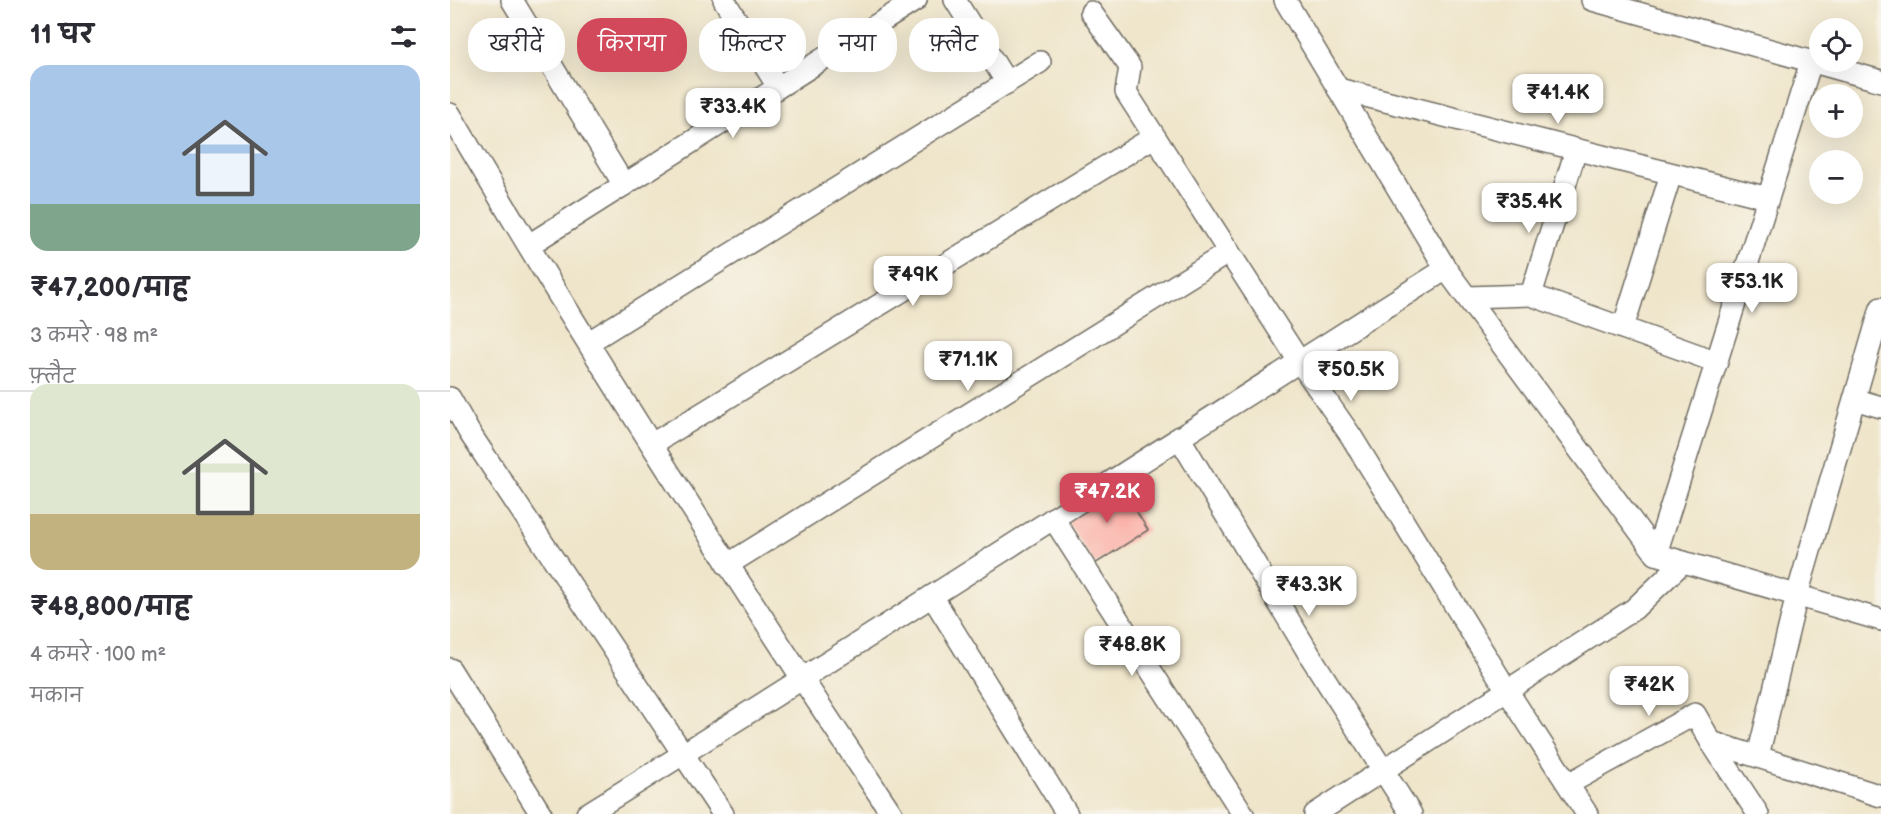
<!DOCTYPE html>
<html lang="hi">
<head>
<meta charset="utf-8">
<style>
	:root { --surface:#fff; --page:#f2f2f3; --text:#2b2b33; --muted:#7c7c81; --line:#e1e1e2; --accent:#d1495b }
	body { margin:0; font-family:"Balsamiq Sans","Playpen Sans Deva",sans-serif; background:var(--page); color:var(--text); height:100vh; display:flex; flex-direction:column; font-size:22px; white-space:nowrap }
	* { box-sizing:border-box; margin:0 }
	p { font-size:20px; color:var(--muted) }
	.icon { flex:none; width:33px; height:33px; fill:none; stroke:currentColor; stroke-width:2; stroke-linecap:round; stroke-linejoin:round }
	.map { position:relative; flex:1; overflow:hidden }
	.side { display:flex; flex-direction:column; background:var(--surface); width:450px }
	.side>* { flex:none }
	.banner { position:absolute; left:18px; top:18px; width:570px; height:54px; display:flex; gap:12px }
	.fabs { position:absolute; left:1359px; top:18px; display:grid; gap:12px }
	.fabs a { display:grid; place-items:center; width:54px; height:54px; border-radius:50%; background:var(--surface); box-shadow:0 6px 24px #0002; font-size:30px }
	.price { position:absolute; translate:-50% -51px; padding:0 14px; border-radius:12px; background:#fff; color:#222; font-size:20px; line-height:39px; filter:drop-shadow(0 2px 3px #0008) }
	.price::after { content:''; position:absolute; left:50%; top:36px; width:18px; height:14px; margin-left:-9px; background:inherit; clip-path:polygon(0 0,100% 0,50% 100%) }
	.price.on { background:var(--accent); color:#fff }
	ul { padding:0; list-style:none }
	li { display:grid; align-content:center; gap:12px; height:318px; padding:0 30px }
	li+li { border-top:2px solid var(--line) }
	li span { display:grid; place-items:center; height:186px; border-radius:18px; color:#555 }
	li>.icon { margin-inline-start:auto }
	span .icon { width:108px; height:108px; fill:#fffc; stroke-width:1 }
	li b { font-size:26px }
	h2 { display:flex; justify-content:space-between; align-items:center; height:72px; padding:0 30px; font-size:26px }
	.tag { padding:0 21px; border-radius:24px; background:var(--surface); box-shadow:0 6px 24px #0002; font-size:21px; line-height:54px }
	.tag.on { background:var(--accent); color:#fff }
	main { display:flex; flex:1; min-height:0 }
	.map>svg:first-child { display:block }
	.building { fill:#fbaaa2 }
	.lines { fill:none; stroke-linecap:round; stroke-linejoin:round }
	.street-casing { stroke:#706c63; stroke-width:24 }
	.street { stroke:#fff; stroke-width:21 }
</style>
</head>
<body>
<main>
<section class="side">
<h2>11 घर<svg class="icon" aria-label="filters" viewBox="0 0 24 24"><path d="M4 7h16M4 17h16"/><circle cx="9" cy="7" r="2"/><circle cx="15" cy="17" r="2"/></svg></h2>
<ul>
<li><span style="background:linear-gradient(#a9c7e8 75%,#7fa58c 0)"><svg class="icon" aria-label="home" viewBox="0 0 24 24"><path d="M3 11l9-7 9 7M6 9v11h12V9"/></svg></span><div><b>₹47,200/माह</b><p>3 कमरे · 98 m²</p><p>फ़्लैट</p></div></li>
<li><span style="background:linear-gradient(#dfe7d0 70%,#c2b280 0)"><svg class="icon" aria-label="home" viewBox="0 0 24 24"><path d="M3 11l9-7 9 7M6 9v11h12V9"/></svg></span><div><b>₹48,800/माह</b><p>4 कमरे · 100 m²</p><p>मकान</p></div></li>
</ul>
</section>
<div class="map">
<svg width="1431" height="814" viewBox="0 0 1431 814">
	<rect width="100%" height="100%" fill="#f7f3e8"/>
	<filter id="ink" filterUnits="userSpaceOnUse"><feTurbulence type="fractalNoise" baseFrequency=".0167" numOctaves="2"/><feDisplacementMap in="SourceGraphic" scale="12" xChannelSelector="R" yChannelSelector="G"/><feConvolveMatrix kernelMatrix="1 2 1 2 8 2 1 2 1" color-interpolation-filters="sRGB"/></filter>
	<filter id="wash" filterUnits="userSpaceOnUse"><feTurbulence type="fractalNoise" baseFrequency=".008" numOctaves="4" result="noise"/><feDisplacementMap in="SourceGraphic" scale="24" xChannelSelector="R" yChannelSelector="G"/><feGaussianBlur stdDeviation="1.35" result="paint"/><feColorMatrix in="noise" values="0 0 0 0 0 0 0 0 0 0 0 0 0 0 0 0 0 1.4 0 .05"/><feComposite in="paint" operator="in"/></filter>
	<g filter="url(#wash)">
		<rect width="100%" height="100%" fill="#efe5ca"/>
		<g id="blocks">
			<polygon class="building" points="669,484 698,530 645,564 615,518"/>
		</g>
	</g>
	<g filter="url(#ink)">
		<use href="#blocks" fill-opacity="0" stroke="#706c63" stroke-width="1.5"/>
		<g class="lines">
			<defs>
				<g id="street">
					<polyline points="62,0 174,185"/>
					<polyline points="274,0 328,87"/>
					<polyline points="505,0 557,83"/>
					<polyline points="835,0 996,269 1206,554 1431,620"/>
					<polyline points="1142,0 1431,81"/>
					<polyline points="641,12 680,67 676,92 849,361 901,436 1058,692 1137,814"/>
					<polyline points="888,89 1318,198"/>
					<path d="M0,114C139,352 289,585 442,814"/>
					<polyline points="79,245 466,0"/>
					<polyline points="1081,295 1267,362"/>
					<polyline points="1017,297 1081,295 1126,150"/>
					<polyline points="1173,328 1221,174"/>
					<polyline points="139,342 590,62"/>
					<polyline points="0,398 19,432 273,814"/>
					<polyline points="1404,399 1431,407"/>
					<polyline points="729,437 861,657 961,814"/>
					<polyline points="202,444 704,137"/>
					<polyline points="603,518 793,814"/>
					<polyline points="1206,554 1361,62"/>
					<polyline points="277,565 779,252"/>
					<polyline points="482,596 617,814"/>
					<polyline points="0,669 91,814"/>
					<polyline points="1308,756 1347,595 1431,308"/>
					<polyline points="1118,784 1245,714 1261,742"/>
					<path d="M137,814C425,635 709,449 996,269"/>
					<polyline points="865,814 1184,609 1233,562"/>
					<polyline points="1308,814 1261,742 1431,796"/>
				</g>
			</defs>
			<use href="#street" class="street-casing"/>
			<use href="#street" class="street"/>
		</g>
	</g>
</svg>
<div class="fabs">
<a><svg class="icon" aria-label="locate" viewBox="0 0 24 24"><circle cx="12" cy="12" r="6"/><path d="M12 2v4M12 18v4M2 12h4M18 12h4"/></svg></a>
<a>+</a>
<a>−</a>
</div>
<b class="price" style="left:1108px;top:125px">₹41.4K</b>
<b class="price" style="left:283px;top:139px">₹33.4K</b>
<b class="price" style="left:1079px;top:234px">₹35.4K</b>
<b class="price" style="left:463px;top:307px">₹49K</b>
<b class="price" style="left:1302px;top:314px">₹53.1K</b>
<b class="price" style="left:518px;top:392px">₹71.1K</b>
<b class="price" style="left:901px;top:402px">₹50.5K</b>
<b class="price on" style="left:657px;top:524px">₹47.2K</b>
<b class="price" style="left:859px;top:617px">₹43.3K</b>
<b class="price" style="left:682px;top:677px">₹48.8K</b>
<b class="price" style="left:1199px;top:717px">₹42K</b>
<div class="banner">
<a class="tag">खरीदें</a>
<a class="tag on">किराया</a>
<a class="tag">फ़िल्टर</a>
<a class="tag">नया</a>
<a class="tag">फ़्लैट</a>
</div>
</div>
</main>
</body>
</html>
